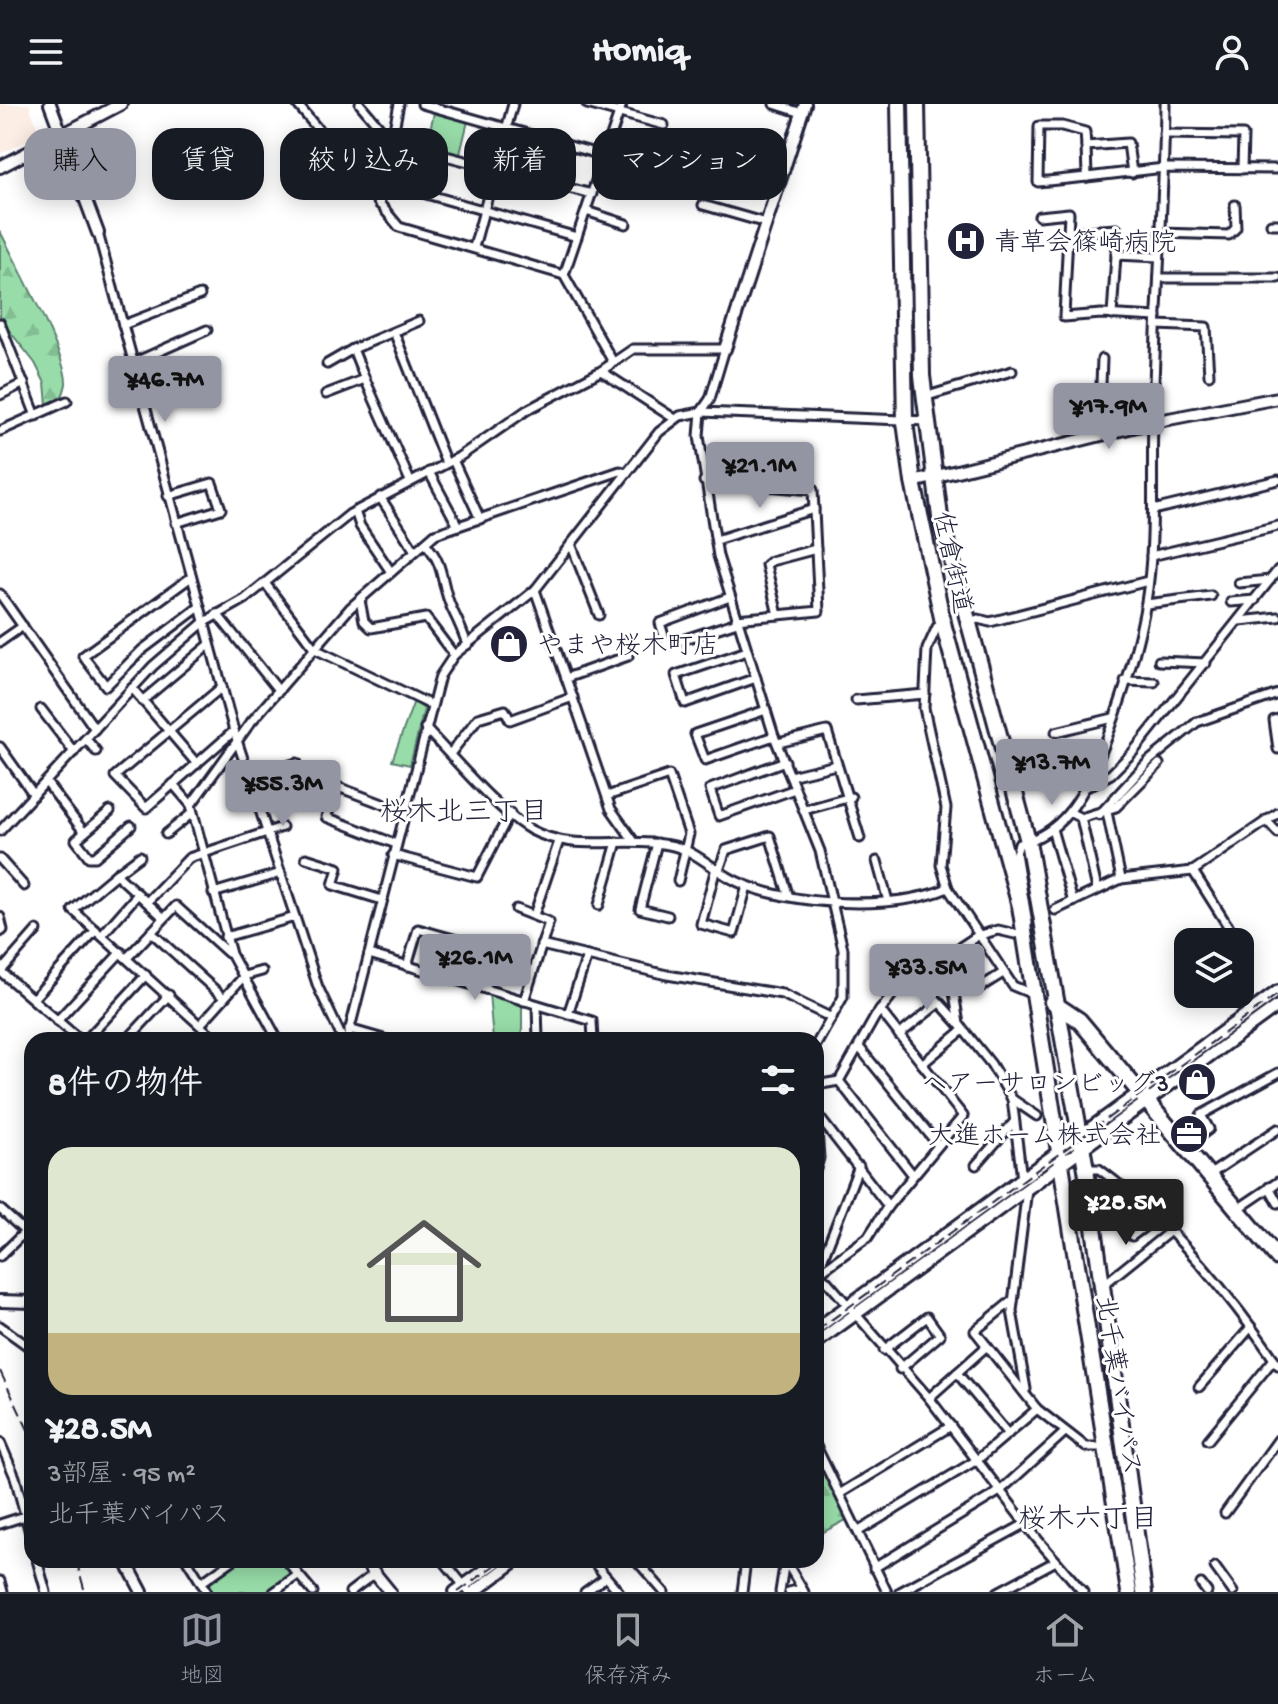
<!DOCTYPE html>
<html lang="ja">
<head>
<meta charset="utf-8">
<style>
	:root { --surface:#171b24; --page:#242831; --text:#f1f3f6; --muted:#9ea1a6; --line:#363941; --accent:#9495a2 }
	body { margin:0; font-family:"Gochi Hand","Klee One",sans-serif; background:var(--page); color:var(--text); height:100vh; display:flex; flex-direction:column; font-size:30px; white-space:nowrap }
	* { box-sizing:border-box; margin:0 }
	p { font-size:26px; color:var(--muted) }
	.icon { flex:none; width:44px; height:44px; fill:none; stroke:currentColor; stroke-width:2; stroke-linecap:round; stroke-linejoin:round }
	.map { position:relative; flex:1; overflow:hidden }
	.panel { position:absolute; left:24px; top:928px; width:800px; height:536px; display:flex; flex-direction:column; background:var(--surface); border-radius:24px; box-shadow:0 4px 20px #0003 }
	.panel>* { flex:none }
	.top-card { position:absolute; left:24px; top:24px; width:800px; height:72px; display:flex; gap:16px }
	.fabs { position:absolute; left:1174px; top:824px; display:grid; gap:16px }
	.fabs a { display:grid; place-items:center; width:80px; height:80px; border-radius:16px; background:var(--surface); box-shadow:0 4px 20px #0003; font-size:40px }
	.price { position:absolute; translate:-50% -68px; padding:0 18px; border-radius:8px; background:var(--accent); color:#111; font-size:26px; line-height:52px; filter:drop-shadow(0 2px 4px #0008) }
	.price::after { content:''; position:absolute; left:50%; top:48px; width:24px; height:18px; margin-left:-12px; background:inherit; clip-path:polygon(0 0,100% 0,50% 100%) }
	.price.selected { background:#222; color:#fff }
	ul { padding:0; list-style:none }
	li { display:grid; align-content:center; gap:16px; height:424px; padding:0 24px }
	li span { display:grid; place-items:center; height:248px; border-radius:24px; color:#555 }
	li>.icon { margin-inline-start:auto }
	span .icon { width:144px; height:144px; fill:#fffc; stroke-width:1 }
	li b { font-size:34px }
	h2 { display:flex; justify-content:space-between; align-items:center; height:96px; padding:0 24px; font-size:34px }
	.tag { padding:0 28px; border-radius:24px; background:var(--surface); box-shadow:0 4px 20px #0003; font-size:28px; line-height:72px }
	.tag.selected { background:var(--accent); color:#111 }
	header { display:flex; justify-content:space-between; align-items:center; height:104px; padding:0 24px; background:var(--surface); font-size:36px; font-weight:700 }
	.dock { display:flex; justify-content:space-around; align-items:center; height:112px; border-top:2px solid var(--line); background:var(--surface); font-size:22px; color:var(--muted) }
	.dock a { display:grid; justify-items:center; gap:4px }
	.dock .selected { color:var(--accent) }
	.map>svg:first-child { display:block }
	.built { fill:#fdeee5 }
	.forest { fill:url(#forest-firs); stroke:#5d8072; stroke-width:2 }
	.park { fill:#98dda9; stroke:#5d8072; stroke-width:2 }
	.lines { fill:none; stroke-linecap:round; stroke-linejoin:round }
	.street-casing { stroke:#22223b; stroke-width:13 }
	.secondary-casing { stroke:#22223b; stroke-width:16 }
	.highway-casing { stroke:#22223b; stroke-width:20 }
	.street { stroke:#fff; stroke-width:7 }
	.secondary { stroke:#fff; stroke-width:10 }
	.highway { stroke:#fff; stroke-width:14 }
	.rail { stroke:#22223b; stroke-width:2; stroke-dasharray:12 6; stroke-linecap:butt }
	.labels { text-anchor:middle; stroke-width:6; stroke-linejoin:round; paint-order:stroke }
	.poi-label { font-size:26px; fill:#22223b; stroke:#fff; text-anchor:start }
	.street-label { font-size:26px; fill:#22223b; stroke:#fff }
	.neighbourhood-label { font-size:28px; fill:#22223b; stroke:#fff }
</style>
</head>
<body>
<header><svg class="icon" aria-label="menu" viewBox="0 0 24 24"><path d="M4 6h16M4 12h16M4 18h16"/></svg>Homiq<svg class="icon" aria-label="person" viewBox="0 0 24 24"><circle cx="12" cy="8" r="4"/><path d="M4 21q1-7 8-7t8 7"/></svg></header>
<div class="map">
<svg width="1278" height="1488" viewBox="0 0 1278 1488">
	<defs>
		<pattern id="forest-firs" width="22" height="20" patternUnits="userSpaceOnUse" patternTransform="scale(2)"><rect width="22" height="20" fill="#98dda9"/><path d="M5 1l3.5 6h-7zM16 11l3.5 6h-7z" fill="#83bd92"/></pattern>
	</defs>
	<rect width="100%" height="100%" fill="#fff"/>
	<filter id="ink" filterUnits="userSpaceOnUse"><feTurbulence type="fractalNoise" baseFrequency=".0125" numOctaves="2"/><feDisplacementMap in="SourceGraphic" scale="16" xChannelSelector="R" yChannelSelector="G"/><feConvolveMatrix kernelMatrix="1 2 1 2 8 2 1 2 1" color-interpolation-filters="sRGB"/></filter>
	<g filter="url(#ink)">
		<polygon class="built" points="0,0 29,0 40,31 0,50"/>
		<g class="forest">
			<path d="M0,127C14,156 68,253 66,280C64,293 56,301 48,311L45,279L35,259L0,215Z"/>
			<polygon points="816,1352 848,1415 818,1431 816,1428"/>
		</g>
		<g class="park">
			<polygon points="434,9 468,17 459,54 425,46"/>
			<polygon points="414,597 424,605 410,661 392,657"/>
			<polygon points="489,889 522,899 522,936 493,936"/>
			<polygon points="239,1456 283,1456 293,1472 271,1488 210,1488 208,1479"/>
		</g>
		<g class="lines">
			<defs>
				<g id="street">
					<polyline points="297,0 399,123 564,171 613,258"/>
					<polyline points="360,0 392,38 592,90"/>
					<polyline points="422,0 605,52"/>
					<polyline points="587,0 664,21"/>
					<polyline points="774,0 802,9"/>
					<polyline points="1164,30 1243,31 1242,65"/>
					<polyline points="1086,42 1087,73 1164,64 1278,65"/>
					<polyline points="604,56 673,77"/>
					<polyline points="1087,73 1038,78 1039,22 1062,22 1085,28 1086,42 1128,39 1132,69"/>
					<polyline points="384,78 577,133"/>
					<polyline points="595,80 634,87"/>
					<polyline points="379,100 399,0"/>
					<polyline points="703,101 766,119"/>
					<polyline points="586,107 626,120"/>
					<polyline points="1039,112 1069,109 1064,213 1101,210 1157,213"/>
					<polyline points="1271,120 1278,120"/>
					<polyline points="1068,128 1117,125 1116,151 1159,153"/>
					<polyline points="98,129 234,627 318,883 343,936"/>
					<polyline points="1160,129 1229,131 1236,124 1235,101"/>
					<polyline points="474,143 513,0"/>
					<polyline points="564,171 622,0"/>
					<polyline points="1159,174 1278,174"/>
					<polyline points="1112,211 1116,151"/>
					<polyline points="0,219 36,312"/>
					<polyline points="123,221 200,191"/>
					<polyline points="1157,221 1206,223 1209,271"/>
					<polyline points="394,228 446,359"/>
					<polyline points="133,259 207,226"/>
					<polyline points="327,260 353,245"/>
					<polyline points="601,267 675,315"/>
					<polyline points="365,275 353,245 419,217"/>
					<polyline points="326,290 365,275 410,377"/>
					<polyline points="0,291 24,279"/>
					<polyline points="924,293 1012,267"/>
					<polyline points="0,327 67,297"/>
					<polyline points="1099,331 1102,255"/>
					<polyline points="453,356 480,415"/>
					<polyline points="429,368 458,422"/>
					<polyline points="704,377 813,386 819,507 736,515"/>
					<polyline points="168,392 212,379 221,405 176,419"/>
					<polyline points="380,393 415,447"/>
					<polyline points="1153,406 1278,376"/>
					<polyline points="355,407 360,422 391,468"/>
					<polyline points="716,436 814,405"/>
					<path d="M425,439C446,461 440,480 452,505C458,517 463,527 467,541"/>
					<polyline points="571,440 599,511"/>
					<polyline points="1151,452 1278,422"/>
					<polyline points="190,474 83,552 106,582 142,546 198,504"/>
					<polyline points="265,479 315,545"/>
					<polyline points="1239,479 1270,476"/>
					<polyline points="535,486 566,574"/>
					<polyline points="0,490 95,625"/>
					<polyline points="730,493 660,519 667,541 737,518"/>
					<polyline points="360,496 364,517 371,524 426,514 454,551"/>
					<polyline points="1231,498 1255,496"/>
					<polyline points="1146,500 1211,492"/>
					<polyline points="217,510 279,587"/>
					<polyline points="778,511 766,461 771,457 816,445"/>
					<polyline points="1240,517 1278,513"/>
					<polyline points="969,518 978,515 990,518 1148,477"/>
					<polyline points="944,523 937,523 927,545 924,604 946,704 941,761 948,784 1013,882 1035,891"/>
					<polyline points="0,538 23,522"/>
					<polyline points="315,545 431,601"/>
					<polyline points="747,547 676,571 685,599 756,574"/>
					<polyline points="628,552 566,574 611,705 633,736"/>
					<polyline points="1159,557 1206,559"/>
					<polyline points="1125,577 1154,578"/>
					<polyline points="222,583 115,672 146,704 234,627"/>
					<polyline points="132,584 197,660"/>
					<polyline points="856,596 925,590"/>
					<polyline points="142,597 209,541"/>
					<polyline points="41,605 74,648"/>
					<polyline points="766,606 695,630 705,656 774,632"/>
					<polyline points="1278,615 1274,616 1278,645"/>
					<path d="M425,624C453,653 497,707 531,726C574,749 622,732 669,741C697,746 713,767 738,778C791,802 894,807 948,784"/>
					<polyline points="1056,628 1113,614"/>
					<polyline points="86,635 96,647"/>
					<polyline points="778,639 827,627 860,734"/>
					<polyline points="0,643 34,691"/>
					<polyline points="450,650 478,614 505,606 510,616 573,593"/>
					<polyline points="785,657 710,685 719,712 795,685"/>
					<polyline points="790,672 836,661"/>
					<polyline points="250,673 297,659"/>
					<polyline points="46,678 84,728"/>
					<polyline points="173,680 191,701"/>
					<polyline points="1085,684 1111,670 1133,648 1278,466"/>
					<polyline points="607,692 669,671 689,730 678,777"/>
					<polyline points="804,706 851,693"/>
					<polyline points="110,707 76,736 89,753 95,753 131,722"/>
					<polyline points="1069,708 1081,714 1116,703 1159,660"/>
					<polyline points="1107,708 1121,775"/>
					<polyline points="1099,711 1149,657 1197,618 1278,590"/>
					<polyline points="1081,714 1097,785"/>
					<polyline points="1266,716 1278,729"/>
					<polyline points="1052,725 1073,798"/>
					<polyline points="0,727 153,562 203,519 245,495 350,410 459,353 527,306 601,267 633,245 725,245 710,295 701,308 699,332 718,452 774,632 820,747 843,845 843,893 816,941"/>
					<polyline points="166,730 191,710"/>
					<polyline points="657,739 640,805 668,812"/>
					<polyline points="396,740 326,713 338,683 404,708"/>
					<polyline points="393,751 477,773 510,709"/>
					<polyline points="306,754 338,764 333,781 382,796"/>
					<polyline points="0,755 24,782"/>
					<polyline points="877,757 888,797"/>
					<polyline points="716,764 701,820 734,829 747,782"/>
					<polyline points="719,766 726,746 770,732 788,790"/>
					<polyline points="1193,767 1238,838"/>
					<polyline points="116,770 140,752"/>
					<polyline points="213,789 281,769"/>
					<polyline points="147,798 189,754 282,723"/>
					<polyline points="599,801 617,738"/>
					<polyline points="516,805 549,818 524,897"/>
					<polyline points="1055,806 1121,775 1193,767 1278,709"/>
					<polyline points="534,811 559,737"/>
					<polyline points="0,813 3,826 0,828"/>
					<polyline points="164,814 116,770 73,806 216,936"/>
					<path d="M1028,819L1016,749L1019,740C1039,735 1055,725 1069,708C1102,668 1137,551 1146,498C1156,438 1151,377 1153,316C1155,211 1164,105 1165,0"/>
					<polyline points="151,828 224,894"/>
					<polyline points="102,831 138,790"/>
					<polyline points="225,833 295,813"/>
					<polyline points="541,841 667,871 782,890 832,914"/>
					<polyline points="369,850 592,917 593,936"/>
					<polyline points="948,851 959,920 991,960 1012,995 1022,1075"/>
					<polyline points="127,854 176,802 228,849"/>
					<polyline points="407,862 418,825 496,847 485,885"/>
					<polyline points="2,866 37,826"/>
					<polyline points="0,867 80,936"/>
					<polyline points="913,876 928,886 959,920"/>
					<polyline points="979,884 1003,869"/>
					<polyline points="33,895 96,826"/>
					<polyline points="537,901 538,936"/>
					<polyline points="568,910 587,852"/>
					<polyline points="57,917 121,848"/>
					<polyline points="200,921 244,872 262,867"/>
					<polyline points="349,925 387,936"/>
					<polyline points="899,931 939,899"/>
					<polyline points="86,936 146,871"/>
					<polyline points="127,936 169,891"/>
					<polyline points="278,936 231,850 191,701 251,618 350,504 435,430 620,367 627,369"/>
					<polyline points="347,936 440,572 454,551 535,486 659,328 680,312 701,308 927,317"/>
					<polyline points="859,943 938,1041"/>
					<polyline points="922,960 963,926"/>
					<polyline points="839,977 913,1071"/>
					<polyline points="816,981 839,977 875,913 896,886 977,832 998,826 1015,830"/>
					<polyline points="1012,995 1037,1012"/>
					<polyline points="816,1009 888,1102"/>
					<polyline points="816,1011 819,1054 816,1065"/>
					<polyline points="1185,1043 1209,1025 1201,1011 1278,969"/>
					<polyline points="976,1061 1014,1018"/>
					<path d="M1086,1065H1099C1169,1116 1229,1189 1278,1261"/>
					<polyline points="1209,1071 1278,1025"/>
					<polyline points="1269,1083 1278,1099"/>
					<polyline points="0,1105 32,1134"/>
					<polyline points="1238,1105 1278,1078"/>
					<polyline points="1132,1132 1156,1114"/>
					<polyline points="0,1152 25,1128"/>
					<polyline points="817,1169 859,1062"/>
					<polyline points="816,1171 826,1176 929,1294 1038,1436 1083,1488"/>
					<polyline points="816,1171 868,1133 888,1102 963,1012 880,906"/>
					<polyline points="1102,1182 1169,1128"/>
					<polyline points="1013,1196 975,1227 1037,1305 1086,1343 1105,1343"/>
					<polyline points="0,1222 32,1245"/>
					<polyline points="884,1246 927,1213 940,1231 900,1265"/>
					<polyline points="957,1269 1008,1330"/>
					<polyline points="1199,1283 1251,1223"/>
					<polyline points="1026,1285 1012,1207 1027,1085"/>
					<polyline points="929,1294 987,1242"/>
					<polyline points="1208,1336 1274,1255"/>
					<polyline points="0,1338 15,1373 32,1437"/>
					<polyline points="816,1342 887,1488"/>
					<polyline points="841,1389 951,1322"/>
					<polyline points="1225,1409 1278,1336"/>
					<polyline points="0,1420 25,1412"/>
					<polyline points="859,1427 977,1356 1037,1305"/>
					<polyline points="37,1456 46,1488"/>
					<polyline points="187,1456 207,1488"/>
					<polyline points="286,1456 313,1488"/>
					<polyline points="443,1456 469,1488"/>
					<polyline points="592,1456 619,1488"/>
					<polyline points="636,1456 664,1488"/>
					<polyline points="785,1456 804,1488"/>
					<polyline points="1215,1463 1233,1488"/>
					<polyline points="874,1464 1000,1387 1064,1329"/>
					<polyline points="0,1477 3,1488"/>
					<polyline points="201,1479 233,1456"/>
					<polyline points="1201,1480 1207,1488"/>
					<polyline points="274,1488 298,1471"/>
					<polyline points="350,1488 375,1469"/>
					<polyline points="585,1488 606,1473"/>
					<polyline points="742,1488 746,1456"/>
					<polyline points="780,1488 785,1456"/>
					<polyline points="789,1488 801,1485"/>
					<polyline points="900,1488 1025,1420"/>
					<polyline points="998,1488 1056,1457"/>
				</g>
				<g id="secondary">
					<polyline points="50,0 98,129"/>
					<polyline points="0,63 121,0"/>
					<polyline points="725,245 805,0"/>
					<polyline points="913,378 1153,318 1278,294"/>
					<polyline points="0,1197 32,1198"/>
					<polyline points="816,1225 1278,887"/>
					<polyline points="816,1239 1278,902"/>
					<polyline points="125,1456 142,1488"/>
					<polyline points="364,1456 390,1488"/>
					<polyline points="455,1488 499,1456"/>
					<polyline points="474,1488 517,1456"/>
				</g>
				<g id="highway">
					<polyline points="899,0 905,318 913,378 944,523 1020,802 1129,1488"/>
					<polyline points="917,0 922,272 940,413 1028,737 1086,1065 1144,1488"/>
					<polyline points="1052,898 1079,916 1278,1154"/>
				</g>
			</defs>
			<use href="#street" class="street-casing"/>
			<use href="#secondary" class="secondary-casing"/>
			<use href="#highway" class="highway-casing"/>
			<use href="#street" class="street"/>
			<use href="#secondary" class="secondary"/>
			<use href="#highway" class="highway"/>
			<g class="rail">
				<polyline points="816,1227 1278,890"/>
				<polyline points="0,1267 32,1334"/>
				<polyline points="76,1456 85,1488"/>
				<polyline points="458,1488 502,1456"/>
			</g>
		</g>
	</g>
	<defs>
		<symbol id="hospital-disc" viewBox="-11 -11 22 22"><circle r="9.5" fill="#22223b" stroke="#fff"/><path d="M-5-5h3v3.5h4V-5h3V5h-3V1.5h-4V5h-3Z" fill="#fff"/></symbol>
		<symbol id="shop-disc" viewBox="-11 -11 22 22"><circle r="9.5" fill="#22223b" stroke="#fff"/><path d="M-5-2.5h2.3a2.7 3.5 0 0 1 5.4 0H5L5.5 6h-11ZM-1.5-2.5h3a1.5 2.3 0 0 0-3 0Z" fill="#fff"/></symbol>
		<symbol id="office-disc" viewBox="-11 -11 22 22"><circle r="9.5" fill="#22223b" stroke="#fff"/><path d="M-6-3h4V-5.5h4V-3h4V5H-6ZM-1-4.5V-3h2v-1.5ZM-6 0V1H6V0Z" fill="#fff"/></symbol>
	</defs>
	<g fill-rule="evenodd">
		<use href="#hospital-disc" x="944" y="115" width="44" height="44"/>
		<use href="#shop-disc" x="487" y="518" width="44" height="44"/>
		<use href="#shop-disc" x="1175" y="956" width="44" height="44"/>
		<use href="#office-disc" x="1167" y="1008" width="44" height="44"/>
	</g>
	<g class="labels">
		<g class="poi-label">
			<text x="994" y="146">青草会篠崎病院</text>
			<text x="537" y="549">やまや桜木町店</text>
			<text x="1169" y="987" text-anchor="end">ヘアーサロンビッグ3</text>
			<text x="1161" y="1039" text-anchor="end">大進ホーム株式会社</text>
		</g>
		<g class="street-label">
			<text transform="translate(954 458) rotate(78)" y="9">佐倉街道</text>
			<text transform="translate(1120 1281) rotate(81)" y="9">北千葉バイパス</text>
		</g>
		<g class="neighbourhood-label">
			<text x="464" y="716">桜木北三丁目</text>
			<text x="1088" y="1423">桜木六丁目</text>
		</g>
	</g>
</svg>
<div class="fabs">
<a><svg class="icon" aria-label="layers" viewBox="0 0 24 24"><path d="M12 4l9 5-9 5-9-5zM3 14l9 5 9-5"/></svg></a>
</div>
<b class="price" style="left:165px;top:320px">¥46.7M</b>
<b class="price" style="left:1109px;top:347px">¥17.9M</b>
<b class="price" style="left:760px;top:406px">¥21.1M</b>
<b class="price" style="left:1052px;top:703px">¥13.7M</b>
<b class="price" style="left:283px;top:724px">¥55.3M</b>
<b class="price" style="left:475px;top:898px">¥26.1M</b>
<b class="price" style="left:927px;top:908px">¥33.5M</b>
<b class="price selected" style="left:1126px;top:1143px">¥28.5M</b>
<div class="top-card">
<a class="tag selected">購入</a>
<a class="tag">賃貸</a>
<a class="tag">絞り込み</a>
<a class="tag">新着</a>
<a class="tag">マンション</a>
</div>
<section class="panel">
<h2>8件の物件<svg class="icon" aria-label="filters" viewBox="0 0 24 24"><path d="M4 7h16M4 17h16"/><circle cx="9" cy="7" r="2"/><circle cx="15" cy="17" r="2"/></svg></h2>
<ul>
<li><span style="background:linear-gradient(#dfe7d0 75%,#c2b280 0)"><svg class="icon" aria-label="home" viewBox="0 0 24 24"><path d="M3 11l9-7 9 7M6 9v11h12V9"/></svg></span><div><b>¥28.5M</b><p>3部屋 · 95 m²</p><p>北千葉バイパス</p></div></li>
</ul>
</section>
</div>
<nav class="dock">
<a class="selected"><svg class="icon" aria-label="map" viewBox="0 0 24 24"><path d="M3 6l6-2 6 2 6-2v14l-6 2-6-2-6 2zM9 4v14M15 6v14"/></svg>地図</a>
<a><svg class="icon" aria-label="saved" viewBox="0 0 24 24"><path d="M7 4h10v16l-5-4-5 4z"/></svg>保存済み</a>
<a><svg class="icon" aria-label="home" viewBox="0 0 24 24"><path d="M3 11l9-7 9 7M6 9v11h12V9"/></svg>ホーム</a>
</nav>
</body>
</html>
